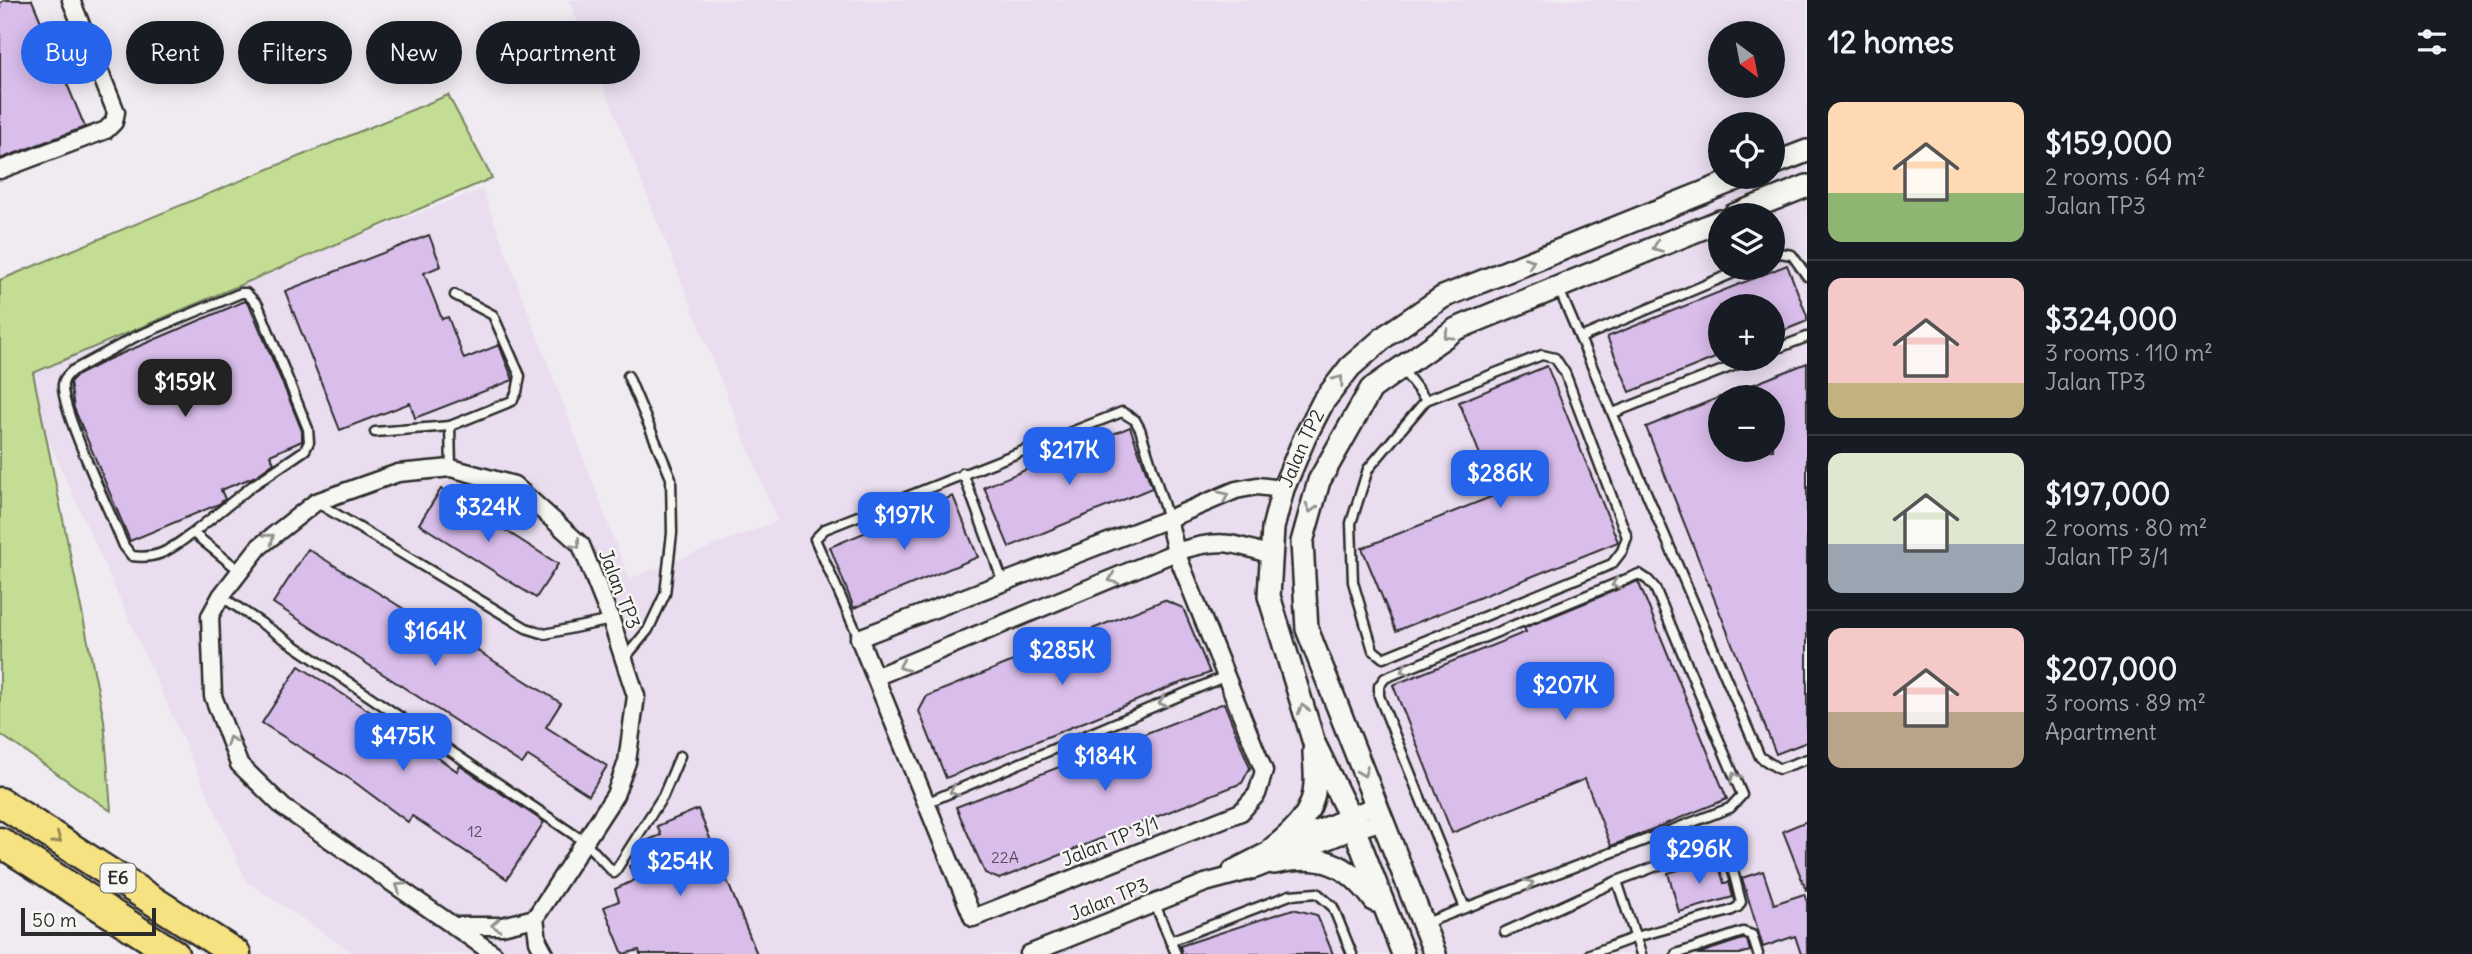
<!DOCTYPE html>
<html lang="en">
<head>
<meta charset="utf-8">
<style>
	:root { --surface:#171b24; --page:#20242c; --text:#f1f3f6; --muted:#9ea1a6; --line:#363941; --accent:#2563eb }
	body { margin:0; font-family:Delius,sans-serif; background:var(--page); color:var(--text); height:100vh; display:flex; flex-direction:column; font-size:26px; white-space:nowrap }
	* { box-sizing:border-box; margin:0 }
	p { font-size:23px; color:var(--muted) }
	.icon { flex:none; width:38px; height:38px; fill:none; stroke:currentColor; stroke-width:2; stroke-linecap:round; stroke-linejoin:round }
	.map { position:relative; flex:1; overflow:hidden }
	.panel { display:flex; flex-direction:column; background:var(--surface); width:665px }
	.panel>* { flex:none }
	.hud { position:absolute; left:21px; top:21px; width:665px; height:63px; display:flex; gap:14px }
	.needle { width:46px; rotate:148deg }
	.fabs { position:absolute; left:1708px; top:21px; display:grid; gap:14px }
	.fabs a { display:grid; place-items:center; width:77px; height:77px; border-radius:50%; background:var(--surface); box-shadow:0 4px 18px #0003; font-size:35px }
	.scale { position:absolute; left:21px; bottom:18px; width:135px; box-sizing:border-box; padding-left:7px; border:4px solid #2b2b2b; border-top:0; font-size:19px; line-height:24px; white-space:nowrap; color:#2b2b2b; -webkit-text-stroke:5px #f6f6f2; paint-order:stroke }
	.price { position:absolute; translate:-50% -60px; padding:0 16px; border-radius:14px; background:var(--accent); color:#fff; font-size:23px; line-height:46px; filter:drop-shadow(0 2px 4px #0008) }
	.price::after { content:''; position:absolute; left:50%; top:42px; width:21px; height:16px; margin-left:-10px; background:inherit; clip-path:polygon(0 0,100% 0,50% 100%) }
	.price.active { background:#222; color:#fff }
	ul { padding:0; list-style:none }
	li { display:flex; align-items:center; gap:21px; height:175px; padding:0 21px }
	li+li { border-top:2px solid var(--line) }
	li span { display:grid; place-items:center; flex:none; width:196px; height:140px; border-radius:14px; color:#555 }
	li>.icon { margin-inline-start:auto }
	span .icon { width:84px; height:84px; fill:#fffc; stroke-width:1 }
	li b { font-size:30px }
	h2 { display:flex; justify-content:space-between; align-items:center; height:84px; padding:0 21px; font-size:30px }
	.tag { padding:0 24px; border-radius:32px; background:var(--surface); box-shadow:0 4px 18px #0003; font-size:24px; line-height:63px }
	.tag.active { background:var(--accent); color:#fff }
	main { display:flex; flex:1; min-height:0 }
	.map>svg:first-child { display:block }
	.built { fill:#e9ddef; fill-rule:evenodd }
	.green { fill:#c3de94; stroke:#778460; stroke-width:2 }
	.building { fill:#d9bdeb; stroke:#2b2b2b; stroke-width:2 }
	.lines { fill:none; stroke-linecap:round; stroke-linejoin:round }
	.lane-casing { stroke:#2b2b2b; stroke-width:13 }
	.street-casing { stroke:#2b2b2b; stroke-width:21 }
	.secondary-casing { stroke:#2b2b2b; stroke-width:26 }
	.highway-casing { stroke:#2b2b2b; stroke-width:33 }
	.lane { stroke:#f6f6f2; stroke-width:8 }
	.street { stroke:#f6f6f2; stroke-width:16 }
	.secondary { stroke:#f6f6f2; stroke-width:21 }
	.highway { stroke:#f7e281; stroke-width:28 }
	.oneway { stroke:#90908e }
	.oneway2 { stroke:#918656 }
	.labels { text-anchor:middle; stroke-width:5; stroke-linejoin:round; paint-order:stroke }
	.number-label { font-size:16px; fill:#56505b }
	.shield { fill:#f6f6f2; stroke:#686867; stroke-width:2 }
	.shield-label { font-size:18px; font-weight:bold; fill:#2b2b2b }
	.street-label { font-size:19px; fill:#2b2b2b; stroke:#f6f6f2 }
</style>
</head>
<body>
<main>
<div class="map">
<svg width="1807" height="954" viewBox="0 0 1807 954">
	<rect width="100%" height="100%" fill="#f0ebf1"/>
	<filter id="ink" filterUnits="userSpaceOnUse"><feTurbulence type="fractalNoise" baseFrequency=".0143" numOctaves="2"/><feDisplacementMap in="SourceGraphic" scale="14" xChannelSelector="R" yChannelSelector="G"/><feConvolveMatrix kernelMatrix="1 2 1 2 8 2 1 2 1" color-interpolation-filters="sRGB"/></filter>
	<g filter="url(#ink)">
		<path class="built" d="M569,0H1807V954H355L247,882L16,368L482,189L629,579L777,521ZM1720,33H1773V86H1720ZM1720,124H1773V177H1720ZM1720,215H1773V268H1720ZM1720,306H1773V359H1720ZM1720,397H1773V450H1720Z"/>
		<polygon class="green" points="448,95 492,178 33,373 104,720 111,811 0,734 0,280"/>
		<g class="building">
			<polygon points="5,0 32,0 85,127 0,159 0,3"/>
			<polygon points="429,235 441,266 424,273 442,319 448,317 464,359 499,345 513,380 415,418 410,403 340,430 285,291"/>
			<polygon points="1787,265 1807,316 1807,321 1773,335 1773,306 1720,306 1720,356 1630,392 1607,337"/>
			<polygon points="245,301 250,306 290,401 302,431 302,441 270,455 274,463 256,476 221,490 225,499 219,504 130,541 74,408 70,382 76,376 109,359"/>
			<polygon points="1807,363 1807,742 1776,754 1646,427 1720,397 1720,450 1773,450 1773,397 1722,397"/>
			<polygon points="1547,366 1618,542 1396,631 1362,548 1496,495 1459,402"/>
			<polygon points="1130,427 1152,488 1009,547 984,487"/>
			<polygon points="441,489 558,564 536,598 419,524"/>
			<polygon points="953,496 978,557 854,608 830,547"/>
			<polygon points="308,549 436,629 438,626 561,703 546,727 607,766 589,795 528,756 522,764 273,603"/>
			<polygon points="1638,581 1727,799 1611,846 1585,779 1452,833 1393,685 1526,632 1524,628"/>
			<polygon points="1164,600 1183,608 1210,673 1175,685 946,778 919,711 927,696"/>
			<polygon points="299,666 397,729 457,771 460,766 544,822 507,879 412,816 408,822 353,781 262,723"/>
			<polygon points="1224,703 1250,768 1242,783 999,879 985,873 956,807"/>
			<polygon points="698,809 757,954 640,954 639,950 623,954 604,907 619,901 615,889 635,880 629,866 654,856 648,840 661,835 657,826"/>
			<polygon points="1807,821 1807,890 1806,890 1783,831"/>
			<polygon points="1717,859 1724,883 1729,882 1733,897 1679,912 1668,873"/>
			<polygon points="1763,871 1774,904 1804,894 1807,902 1807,954 1801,954 1795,936 1763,947 1742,878"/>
			<polygon points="1293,909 1317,915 1333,954 1182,954 1180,946"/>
			<polygon points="1743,939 1747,940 1750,951 1740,954 1697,954"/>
		</g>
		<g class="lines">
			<defs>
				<g id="lane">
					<polyline points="1773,256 1780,253 1792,255 1807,276"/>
					<polyline points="1558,287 1760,757 1779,769 1807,759"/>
					<polyline points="1580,338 1745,268"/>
					<polyline points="1773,350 1807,337"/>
					<polygon points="1542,355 1555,358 1565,373 1627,537 1622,551 1612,564 1383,658 1373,650 1353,582 1351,523 1368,469 1426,400"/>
					<polyline points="1402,369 1426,400"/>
					<polyline points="1613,413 1751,359"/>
					<polyline points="375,432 450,426"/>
					<polyline points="451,468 450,426 512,401 517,392 520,376 493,315 455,295"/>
					<polyline points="963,473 1003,582"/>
					<polyline points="316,502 526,628 545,634 611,620"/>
					<path d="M193,533C171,548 160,560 132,556L124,546C112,516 60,409 63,384C64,377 68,375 72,371L135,337L241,293H246L258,305L308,429L309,442L305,450L252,486L193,533L240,571"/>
					<polyline points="221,596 585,842 614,873 663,796 680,756"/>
					<polyline points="859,638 815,539 825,529 1122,412 1135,420 1140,429 1168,519"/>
					<polyline points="624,659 648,630 665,594 672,533 671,478 628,376"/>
					<polyline points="926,803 1226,676"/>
					<polyline points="1154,902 1176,954"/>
					<polyline points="1426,923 1465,908 1730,808 1742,795 1655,588 1648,580 1639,574 1385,678 1379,686 1379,696 1465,908"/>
					<polyline points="1505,932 1617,881 1641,954"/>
					<polyline points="1170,941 1290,895 1317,893 1333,907 1352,954"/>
					<path d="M1590,954L1636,937L1730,911L1738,907L1741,902C1735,882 1733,850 1710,846L1617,881"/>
					<polyline points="1676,954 1743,932 1752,935 1758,954"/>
				</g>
				<g id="street">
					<polyline points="0,170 106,130 114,122 116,112 71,0"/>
					<path d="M1270,555C1230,541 1217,539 1176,552L875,677L859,638L1168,519L1236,490L1257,486L1283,489"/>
					<polyline points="875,677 973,918 1241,812 1257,794 1264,771 1176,552 1168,519"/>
					<polyline points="1232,869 1273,848 1376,805"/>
					<polyline points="456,926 502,926 535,918"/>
					<polyline points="494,954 283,807 239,764 213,696 210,616 221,596 259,547 316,502 398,473 451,468 514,485 581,545 611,620 636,696 627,762 615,795 535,918 538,941 545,954"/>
					<polyline points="1029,954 1205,883 1257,869 1354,830 1383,821"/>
				</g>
				<g id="secondary">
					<polyline points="1773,164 1807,151"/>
					<polyline points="1734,215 1807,186"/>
					<path d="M1273,848C1294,832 1314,813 1315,784C1316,773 1314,762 1314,750"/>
					<path d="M1274,863C1321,853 1347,862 1375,901"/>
					<path id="s1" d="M1403,954L1349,815L1314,743L1269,596L1273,528L1283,489L1305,437L1323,402L1350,367L1387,335L1443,297L1742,177"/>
					<polyline points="1435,954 1307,629 1302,542 1319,481 1371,389 1456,329 1720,221"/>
				</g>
				<g id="highway">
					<polyline points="0,802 236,954"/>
					<polyline points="0,842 174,954"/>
				</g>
			</defs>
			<use href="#lane" class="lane-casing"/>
			<use href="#street" class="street-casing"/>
			<use href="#secondary" class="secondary-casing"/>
			<use href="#highway" class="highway-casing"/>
			<use href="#lane" class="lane"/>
			<use href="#street" class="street"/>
			<use href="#secondary" class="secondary"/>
			<use href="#highway" class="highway"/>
		</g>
		<defs><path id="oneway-chevron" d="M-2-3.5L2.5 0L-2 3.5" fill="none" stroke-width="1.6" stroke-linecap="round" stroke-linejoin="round" transform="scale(1.75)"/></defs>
		<g class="oneway">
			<use href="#oneway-chevron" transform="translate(1657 247) rotate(158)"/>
			<use href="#oneway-chevron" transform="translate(1530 262) rotate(-22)"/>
			<use href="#oneway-chevron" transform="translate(1448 335) rotate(146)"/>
			<use href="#oneway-chevron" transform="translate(1339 380) rotate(-53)"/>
			<use href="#oneway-chevron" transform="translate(1224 496) rotate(-25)"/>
			<use href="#oneway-chevron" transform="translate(1311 508) rotate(106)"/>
			<use href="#oneway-chevron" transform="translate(270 538) rotate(-39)"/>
			<use href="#oneway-chevron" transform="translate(576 544) rotate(50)"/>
			<use href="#oneway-chevron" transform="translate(1113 579) rotate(157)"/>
			<use href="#oneway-chevron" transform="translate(1616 584) rotate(158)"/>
			<use href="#oneway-chevron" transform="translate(903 666) rotate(157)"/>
			<use href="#oneway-chevron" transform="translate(1405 670) rotate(158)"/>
			<use href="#oneway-chevron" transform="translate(1163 702) rotate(157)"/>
			<use href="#oneway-chevron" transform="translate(1303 709) rotate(-107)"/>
			<use href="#oneway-chevron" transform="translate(231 741) rotate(-111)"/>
			<use href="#oneway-chevron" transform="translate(1363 772) rotate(69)"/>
			<use href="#oneway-chevron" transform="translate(1735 777) rotate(-113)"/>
			<use href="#oneway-chevron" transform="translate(954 791) rotate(157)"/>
			<use href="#oneway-chevron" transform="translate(1529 884) rotate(-21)"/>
			<use href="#oneway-chevron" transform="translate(400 887) rotate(-146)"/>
			<use href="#oneway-chevron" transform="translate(496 925) rotate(176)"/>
		</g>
		<use class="oneway2" href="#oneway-chevron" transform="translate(57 839) rotate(33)"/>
	</g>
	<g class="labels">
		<g class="number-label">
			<text x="475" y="837">12</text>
			<text x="1005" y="863">22A</text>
		</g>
		<rect class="shield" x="100.5" y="863.5" width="35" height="29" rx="5"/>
		<g class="shield-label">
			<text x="118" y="884">E6</text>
		</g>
		<g class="street-label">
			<text dy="7" stroke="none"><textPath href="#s1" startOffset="536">Jalan TP2</textPath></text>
			<text transform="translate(620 589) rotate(69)" y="7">Jalan TP3</text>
			<text transform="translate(1110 841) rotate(-22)" y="7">Jalan TP 3/1</text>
			<text transform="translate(1109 899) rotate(-22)" y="7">Jalan TP3</text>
		</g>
	</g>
</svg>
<div class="fabs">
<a><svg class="needle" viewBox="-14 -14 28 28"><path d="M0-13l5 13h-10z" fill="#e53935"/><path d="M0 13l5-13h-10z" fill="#9ea1a6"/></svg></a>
<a><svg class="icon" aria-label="locate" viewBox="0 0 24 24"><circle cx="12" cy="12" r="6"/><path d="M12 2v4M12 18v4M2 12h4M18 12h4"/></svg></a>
<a><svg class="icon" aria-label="layers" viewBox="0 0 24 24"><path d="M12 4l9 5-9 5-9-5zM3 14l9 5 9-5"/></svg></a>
<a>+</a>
<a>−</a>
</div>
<div class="scale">50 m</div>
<b class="price active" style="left:185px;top:419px">$159K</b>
<b class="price" style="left:1069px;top:487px">$217K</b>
<b class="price" style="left:1500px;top:510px">$286K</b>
<b class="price" style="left:488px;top:544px">$324K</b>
<b class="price" style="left:904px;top:552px">$197K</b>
<b class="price" style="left:435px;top:668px">$164K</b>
<b class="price" style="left:1062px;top:687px">$285K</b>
<b class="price" style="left:1565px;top:722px">$207K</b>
<b class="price" style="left:403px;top:773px">$475K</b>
<b class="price" style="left:1105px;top:793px">$184K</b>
<b class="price" style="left:1699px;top:886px">$296K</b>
<b class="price" style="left:680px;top:898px">$254K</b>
<div class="hud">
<a class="tag active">Buy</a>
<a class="tag">Rent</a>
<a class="tag">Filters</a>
<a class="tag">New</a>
<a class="tag">Apartment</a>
</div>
</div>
<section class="panel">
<h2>12 homes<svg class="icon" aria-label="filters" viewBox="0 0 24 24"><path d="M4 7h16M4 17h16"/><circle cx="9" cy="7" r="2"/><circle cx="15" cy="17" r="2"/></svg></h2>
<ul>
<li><span style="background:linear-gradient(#ffd9b3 65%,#8fb573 0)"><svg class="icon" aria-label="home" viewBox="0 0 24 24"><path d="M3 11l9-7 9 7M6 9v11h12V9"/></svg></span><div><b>$159,000</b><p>2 rooms · 64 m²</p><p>Jalan TP3</p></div></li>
<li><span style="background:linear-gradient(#f6c9c9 75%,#c2b280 0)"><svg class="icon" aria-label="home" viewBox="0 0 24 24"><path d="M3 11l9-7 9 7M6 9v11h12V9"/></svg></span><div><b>$324,000</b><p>3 rooms · 110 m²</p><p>Jalan TP3</p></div></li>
<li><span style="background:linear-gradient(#dfe7d0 65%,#9aa5b1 0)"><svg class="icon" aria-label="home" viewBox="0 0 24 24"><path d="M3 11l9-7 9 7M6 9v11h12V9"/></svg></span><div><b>$197,000</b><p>2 rooms · 80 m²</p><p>Jalan TP 3/1</p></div></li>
<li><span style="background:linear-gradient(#f6c9c9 60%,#b9a48a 0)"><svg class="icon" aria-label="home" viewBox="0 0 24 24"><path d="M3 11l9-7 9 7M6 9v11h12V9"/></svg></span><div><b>$207,000</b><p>3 rooms · 89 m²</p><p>Apartment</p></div></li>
</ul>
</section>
</main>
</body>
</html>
